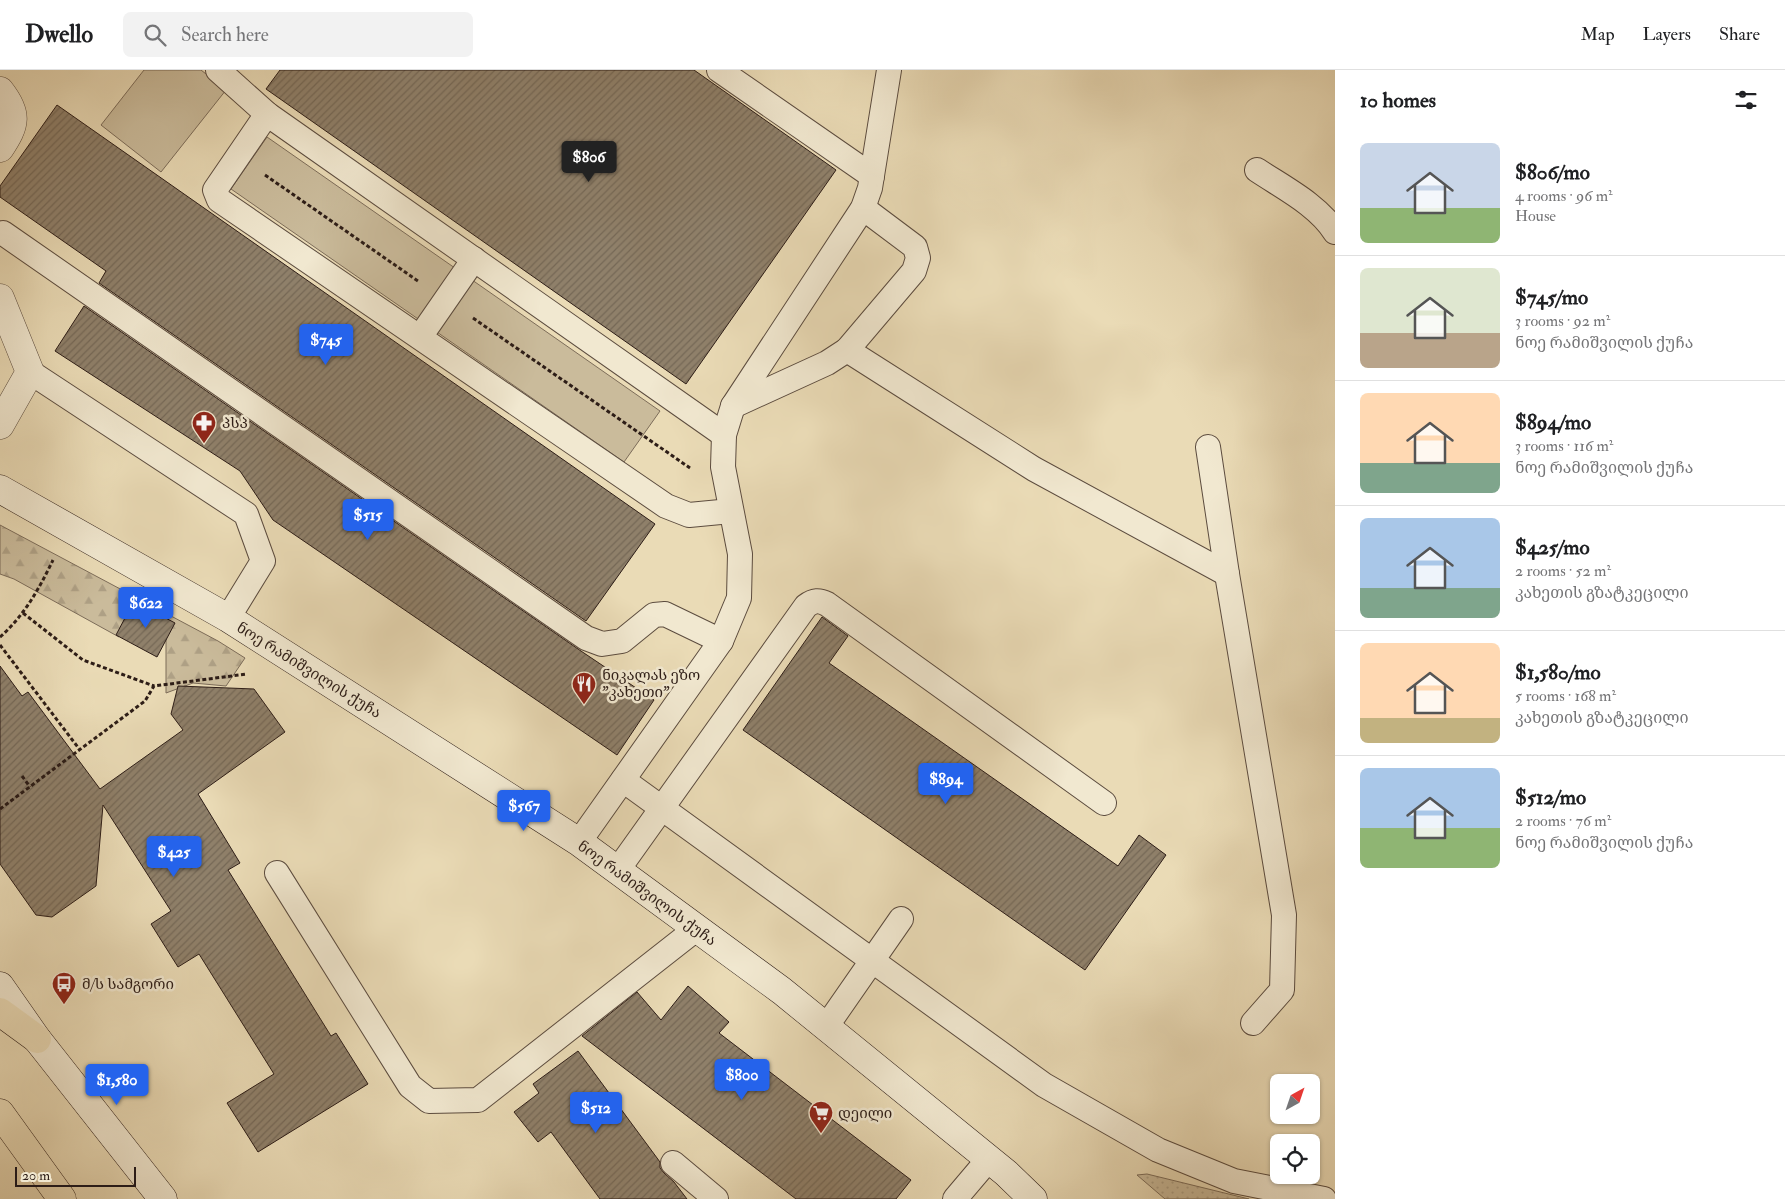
<!DOCTYPE html>
<html lang="en">
<head>
<meta charset="utf-8">
<style>
	:root { --surface:#fff; --page:#f2f2f2; --text:#202124; --muted:#757577; --line:#e0e0e0; --accent:#2563eb }
	body { margin:0; font-family:"IM FELL Double Pica","Noto Serif Georgian",serif; background:var(--page); color:var(--text); height:100vh; display:flex; flex-direction:column; font-size:19px; white-space:nowrap }
	* { box-sizing:border-box; margin:0 }
	p { font-size:16px; color:var(--muted) }
	.icon { flex:none; width:28px; height:28px; fill:none; stroke:currentColor; stroke-width:2; stroke-linecap:round; stroke-linejoin:round }
	.map { position:relative; flex:1; overflow:hidden }
	.panel { display:flex; flex-direction:column; background:var(--surface); width:450px }
	.panel>* { flex:none }
	.needle { width:32px; rotate:40deg }
	.fabs { position:absolute; left:1270px; top:1004px; display:grid; gap:10px }
	.fabs a { display:grid; place-items:center; width:50px; height:50px; border-radius:8px; background:var(--surface); box-shadow:0 1px 4px #0004; font-size:25px }
	.scale { position:absolute; left:15px; bottom:12px; width:121px; box-sizing:border-box; padding-left:5px; border:2px solid #2d1d17; border-top:0; font-size:14px; line-height:18px; white-space:nowrap; color:#2d1d17; -webkit-text-stroke:4px #f1e8d0; paint-order:stroke }
	.price { position:absolute; translate:-50% -42px; padding:0 11px; border-radius:5px; background:var(--accent); color:#fff; font-size:16px; line-height:32px; filter:drop-shadow(0 1px 2px #0008) }
	.price::after { content:''; position:absolute; left:50%; top:30px; width:15px; height:11px; margin-left:-8px; background:inherit; clip-path:polygon(0 0,100% 0,50% 100%) }
	.price.on { background:#222; color:#fff }
	ul { padding:0; list-style:none }
	li { display:flex; align-items:center; gap:15px; height:125px; padding:0 25px }
	li+li { border-top:1px solid var(--line) }
	li span { display:grid; place-items:center; flex:none; width:140px; height:100px; border-radius:8px; color:#555 }
	li>.icon { margin-inline-start:auto }
	span .icon { width:60px; height:60px; fill:#fffc; stroke-width:1 }
	li b { font-size:21px }
	h2 { display:flex; justify-content:space-between; align-items:center; height:60px; padding:0 25px; font-size:21px }
	header { display:flex; align-items:center; gap:30px; box-sizing:border-box; height:70px; padding:0 25px; background:var(--surface); border-bottom:1px solid var(--line) }
	header strong { font-size:24px }
	nav { display:flex; gap:28px; margin-inline-start:auto; font-size:18px }
	.search { width:350px; height:45px; background:var(--page); display:flex; align-items:center; gap:12px; box-sizing:border-box; padding:0 18px; border-radius:8px; color:var(--muted); font-size:19px }
	main { display:flex; flex:1; min-height:0 }
	.map>svg:first-child { display:block }
	.forest { fill:url(#forest-firs); stroke:#7c6c59 }
	.park { fill:url(#park-dots); stroke:#7c6c59 }
	.garden { fill:#cabb9b; stroke:#7c6c59 }
	.building { fill:url(#building-hatch); stroke:#2d1d17 }
	.lines { fill:none; stroke-linecap:round; stroke-linejoin:round }
	.lane-casing { stroke:#5c4c3f; stroke-width:26 }
	.street-casing { stroke:#5c4c3f; stroke-width:29 }
	.secondary-casing { stroke:#2d1d17; stroke-width:29 }
	.highway-casing { stroke:#2d1d17; stroke-width:29 }
	.path { stroke:#2d1d17; stroke-width:3; stroke-dasharray:4 2.5; stroke-linecap:butt }
	.lane { stroke:#f1e8d0; stroke-width:24 }
	.street { stroke:#f1e8d0; stroke-width:28 }
	.secondary { stroke:#f1e8d0; stroke-width:28 }
	.highway { stroke:#eadbb6; stroke-width:28 }
	.labels { text-anchor:middle; stroke-width:5; stroke-linejoin:round; paint-order:stroke }
	.poi-label { font-size:15px; fill:#2d1d17; stroke:#f1e8d0; text-anchor:start }
	.street-label { font-size:15px; fill:#2d1d17; stroke:#f1e8d0 }
</style>
</head>
<body>
<header>
<strong>Dwello</strong>
<div class="search"><svg class="icon" aria-label="search" viewBox="0 0 24 24"><circle cx="10" cy="10" r="6"/><path d="M15 15l6 6"/></svg>Search here</div>
<nav><a>Map</a><a>Layers</a><a>Share</a></nav>
</header>
<main>
<div class="map">
<svg width="1335" height="1129" viewBox="0 0 1335 1129">
	<defs>
		<pattern id="forest-firs" width="22" height="20" patternUnits="userSpaceOnUse" patternTransform="scale(1.25)"><rect width="22" height="20" fill="#cabb9b"/><path d="M5 1l3.5 6h-7zM16 11l3.5 6h-7z" fill="#aea085"/></pattern>
		<pattern id="park-dots" width="8" height="8" patternUnits="userSpaceOnUse" patternTransform="scale(1.25)"><rect width="8" height="8" fill="#cabb9b"/><path d="M2 2h.1M6 6h.1" fill="none" stroke="#aea085" stroke-width="1.8" stroke-linecap="round"/></pattern>
		<pattern id="building-hatch" width="6" height="6" patternUnits="userSpaceOnUse" patternTransform="scale(1.25)"><rect width="6" height="6" fill="#8f806a"/><path d="M-1 1l2-2M0 6l6-6M5 7l2-2" fill="none" stroke="#756856"/></pattern>
	</defs>
	<rect width="100%" height="100%" fill="#eadbb6"/>
	<filter id="stains"><feTurbulence type="fractalNoise" baseFrequency=".004" numOctaves="4"/><feColorMatrix values="0 0 0 0 .2 0 0 0 0 .09 0 0 0 0 .02 0 0 0 .5 -.17"/></filter>
	<radialGradient id="worn" r=".72"><stop offset=".6" stop-color="#630" stop-opacity="0"/><stop offset="1" stop-color="#630" stop-opacity=".3"/></radialGradient>
	<polygon class="forest" points="0,455 218,571 245,588 226,616 193,613 166,623 166,556 136,539 119,567 14,509 0,504"/>
	<polygon class="park" points="1147,1104 1249,1129 1165,1129 1137,1105"/>
	<g class="garden">
		<polygon points="144,0 201,0 226,20 161,102 101,55"/>
		<polygon points="267,67 660,341 624,392 231,119"/>
	</g>
	<g class="building">
		<polygon points="280,0 694,0 836,100 686,314 266,19"/>
		<polygon points="57,35 655,454 586,551 99,213 106,201 0,127 0,116"/>
		<polygon points="84,236 578,579 654,630 617,685 273,450 240,401 55,281"/>
		<polygon points="134,531 175,553 157,587 116,565"/>
		<polygon points="822,547 848,566 829,593 1118,796 1139,765 1166,785 1085,900 743,660"/>
		<polygon points="0,596 22,626 28,622 100,719 183,660 171,644 178,616 254,619 285,662 198,724 240,793 228,800 331,966 336,963 368,1014 258,1082 227,1033 274,1004 199,884 178,897 151,854 171,841 103,735 96,816 52,847 36,845 0,794"/>
		<polygon points="688,916 729,952 719,963 911,1110 896,1129 796,1129 582,966 637,922 661,950"/>
		<polygon points="578,981 660,1092 660,1098 664,1103 674,1112 687,1129 600,1129 551,1062 538,1072 514,1042 539,1023 533,1014"/>
	</g>
	<g class="lines">
		<defs>
			<g id="lane">
				<polyline points="218,0 267,44 724,365"/>
				<polyline points="719,0 872,106"/>
				<polyline points="267,44 215,120 219,130 666,436 689,445 731,441"/>
				<path d="M1257,100C1284,118 1318,135 1335,162"/>
				<polyline points="3,163 586,568 602,574 622,571 654,545 665,544 721,571"/>
				<polyline points="420,267 474,189"/>
				<polyline points="847,280 1034,399 1227,504"/>
				<polyline points="30,302 246,444 263,491 228,548"/>
				<polyline points="733,336 827,293 847,280 914,201 918,188 915,177 863,138"/>
				<polyline points="1208,377 1227,504 1284,845 1282,920 1253,953"/>
				<polyline points="623,710 1044,1015 1158,1080 1234,1111 1324,1129"/>
				<polyline points="579,772 721,571 739,528 740,484 723,397 724,365 733,336 863,138 870,118 889,0"/>
				<path d="M617,801L806,536C814,530 819,530 827,534L1104,733"/>
				<polyline points="277,803 410,1016 429,1031 478,1030 696,859"/>
				<polyline points="826,957 901,849"/>
				<polyline points="673,1093 716,1129"/>
				<polyline points="955,1129 988,1090"/>
			</g>
			<g id="street">
				<path d="M0,21C18,44 16,54 0,78"/>
				<polyline points="0,228 30,302 0,355"/>
			</g>
			<g id="secondary">
				<polyline points="0,419 228,548 579,772 782,921 1006,1103 1033,1129"/>
				<polyline points="0,916 37,969 163,1129"/>
			</g>
			<g id="highway">
				<polyline points="0,942 37,969"/>
				<polyline points="0,1043 62,1129"/>
			</g>
		</defs>
		<use href="#lane" class="lane-casing"/>
		<use href="#street" class="street-casing"/>
		<use href="#secondary" class="secondary-casing"/>
		<use href="#highway" class="highway-casing"/>
		<g class="path">
			<polyline points="265,105 418,211"/>
			<polyline points="473,248 690,398"/>
			<polyline points="23,543 83,590 154,616"/>
			<path d="M0,567C24,546 39,519 53,490"/>
			<polyline points="0,575 80,680"/>
			<polyline points="22,706 30,717"/>
			<polyline points="0,739 145,631 154,616 247,604"/>
		</g>
		<use href="#lane" class="lane"/>
		<use href="#street" class="street"/>
		<use href="#secondary" class="secondary"/>
		<use href="#highway" class="highway"/>
	</g>
	<defs>
		<symbol id="pharmacy-pin" viewBox="-11 -11 22 30"><path d="M0 17L-7.5 6A9.5 9.5 0 1 1 7.5 6Z" fill="#8f2418" stroke="#f1e8d0"/><path d="M-2-6h4v4h4v4h-4v4h-4v-4h-4v-4h4Z" fill="#fff"/></symbol>
		<symbol id="restaurant-pin" viewBox="-11 -11 22 30"><path d="M0 17L-7.5 6A9.5 9.5 0 1 1 7.5 6Z" fill="#8f2418" stroke="#f1e8d0"/><path d="M-5-6h1v4h1v-4h1v4h1v-4h1v5L-1.5 .5V6h-2V.5L-5-1ZM5-6V6H3V1.5H1.5Q1.5-4 5-6Z" fill="#fff"/></symbol>
		<symbol id="bus-pin" viewBox="-11 -11 22 30"><path d="M0 17L-7.5 6A9.5 9.5 0 1 1 7.5 6Z" fill="#8f2418" stroke="#f1e8d0"/><path d="M-5-6H5V4H4V6H2V4H-2V6H-4V4H-5ZM-3.5-4V0h7V-4ZM-3.5 1.2v1.5H-2V1.2ZM2 1.2v1.5H3.5V1.2Z" fill="#fff"/></symbol>
		<symbol id="supermarket-pin" viewBox="-11 -11 22 30"><path d="M0 17L-7.5 6A9.5 9.5 0 1 1 7.5 6Z" fill="#8f2418" stroke="#f1e8d0"/><path d="M-6-5.5h2.5l.6 2H6L4.5 2H-2.5L-4.4-4H-6ZM-1.5 3.2a1.3 1.3 0 1 0 .1 0ZM3 3.2a1.3 1.3 0 1 0 .1 0Z" fill="#fff"/></symbol>
	</defs>
	<g fill-rule="evenodd">
		<use href="#pharmacy-pin" x="190" y="339" width="28" height="38"/>
		<use href="#restaurant-pin" x="570" y="600" width="28" height="38"/>
		<use href="#bus-pin" x="50" y="900" width="28" height="38"/>
		<use href="#supermarket-pin" x="807" y="1029" width="28" height="38"/>
	</g>
	<g class="labels">
		<g class="poi-label">
			<text x="222" y="358">პსპ</text>
			<text x="602" y="610">ნიკალას ეზო<tspan x="602" dy="17">"კახეთი"</tspan></text>
			<text x="82" y="919">მ/ს სამგორი</text>
			<text x="838" y="1048">დეილი</text>
		</g>
		<g class="street-label">
			<text transform="translate(309 600) rotate(32)" y="5">ნოე რამიშვილის ქუჩა</text>
			<text transform="translate(647 823) rotate(36)" y="5">ნოე რამიშვილის ქუჩა</text>
		</g>
	</g>
	<rect width="100%" height="100%" filter="url(#stains)"/>
	<rect width="100%" height="100%" fill="url(#worn)"/>
</svg>
<div class="fabs">
<a><svg class="needle" viewBox="-14 -14 28 28"><path d="M0-13l5 13h-10z" fill="#e53935"/><path d="M0 13l5-13h-10z" fill="#757577"/></svg></a>
<a><svg class="icon" aria-label="locate" viewBox="0 0 24 24"><circle cx="12" cy="12" r="6"/><path d="M12 2v4M12 18v4M2 12h4M18 12h4"/></svg></a>
</div>
<div class="scale">20 m</div>
<b class="price on" style="left:589px;top:113px">$806</b>
<b class="price" style="left:326px;top:296px">$745</b>
<b class="price" style="left:368px;top:471px">$515</b>
<b class="price" style="left:146px;top:559px">$622</b>
<b class="price" style="left:946px;top:735px">$894</b>
<b class="price" style="left:524px;top:762px">$567</b>
<b class="price" style="left:174px;top:808px">$425</b>
<b class="price" style="left:742px;top:1031px">$800</b>
<b class="price" style="left:117px;top:1036px">$1,580</b>
<b class="price" style="left:596px;top:1064px">$512</b>
</div>
<section class="panel">
<h2>10 homes<svg class="icon" aria-label="filters" viewBox="0 0 24 24"><path d="M4 7h16M4 17h16"/><circle cx="9" cy="7" r="2"/><circle cx="15" cy="17" r="2"/></svg></h2>
<ul>
<li><span style="background:linear-gradient(#c9d6e8 65%,#8fb573 0)"><svg class="icon" aria-label="home" viewBox="0 0 24 24"><path d="M3 11l9-7 9 7M6 9v11h12V9"/></svg></span><div><b>$806/mo</b><p>4 rooms · 96 m²</p><p>House</p></div></li>
<li><span style="background:linear-gradient(#dfe7d0 65%,#b9a48a 0)"><svg class="icon" aria-label="home" viewBox="0 0 24 24"><path d="M3 11l9-7 9 7M6 9v11h12V9"/></svg></span><div><b>$745/mo</b><p>3 rooms · 92 m²</p><p>ნოე რამიშვილის ქუჩა</p></div></li>
<li><span style="background:linear-gradient(#ffd9b3 70%,#7fa58c 0)"><svg class="icon" aria-label="home" viewBox="0 0 24 24"><path d="M3 11l9-7 9 7M6 9v11h12V9"/></svg></span><div><b>$894/mo</b><p>3 rooms · 116 m²</p><p>ნოე რამიშვილის ქუჩა</p></div></li>
<li><span style="background:linear-gradient(#a9c7e8 70%,#7fa58c 0)"><svg class="icon" aria-label="home" viewBox="0 0 24 24"><path d="M3 11l9-7 9 7M6 9v11h12V9"/></svg></span><div><b>$425/mo</b><p>2 rooms · 52 m²</p><p>კახეთის გზატკეცილი</p></div></li>
<li><span style="background:linear-gradient(#ffd9b3 75%,#c2b280 0)"><svg class="icon" aria-label="home" viewBox="0 0 24 24"><path d="M3 11l9-7 9 7M6 9v11h12V9"/></svg></span><div><b>$1,580/mo</b><p>5 rooms · 168 m²</p><p>კახეთის გზატკეცილი</p></div></li>
<li><span style="background:linear-gradient(#a9c7e8 60%,#8fb573 0)"><svg class="icon" aria-label="home" viewBox="0 0 24 24"><path d="M3 11l9-7 9 7M6 9v11h12V9"/></svg></span><div><b>$512/mo</b><p>2 rooms · 76 m²</p><p>ნოე რამიშვილის ქუჩა</p></div></li>
</ul>
</section>
</main>
</body>
</html>
